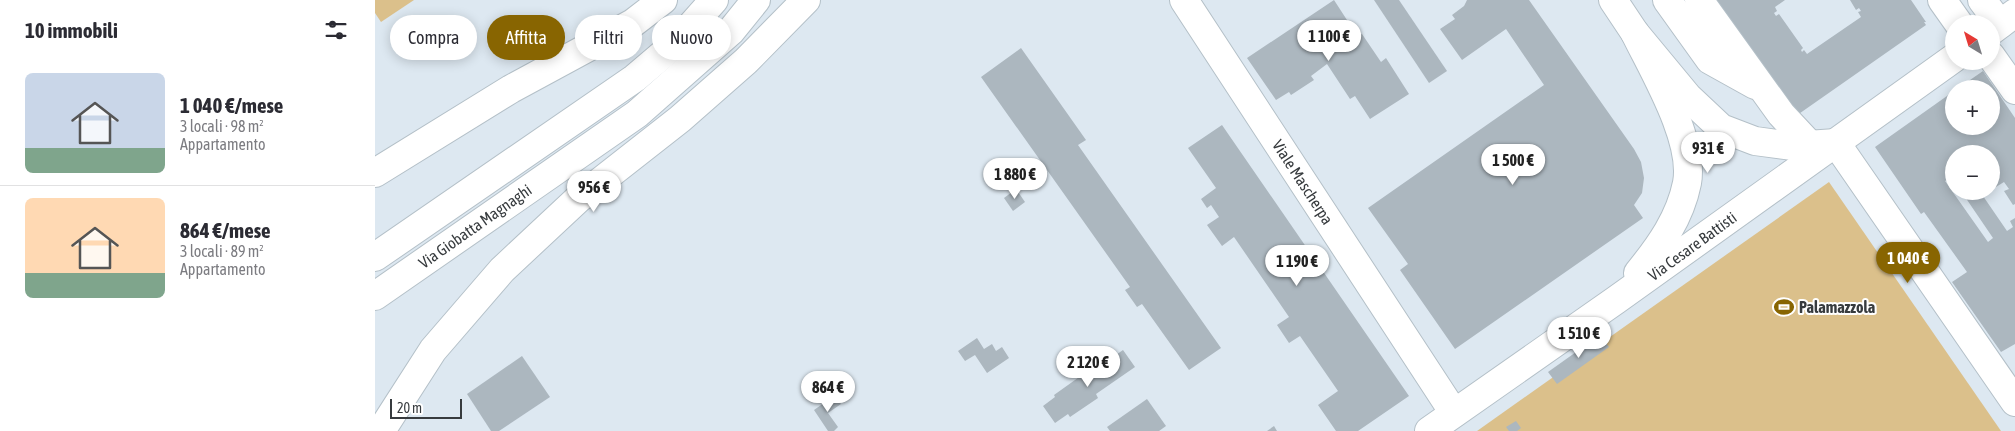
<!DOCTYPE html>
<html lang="it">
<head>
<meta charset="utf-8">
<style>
	:root { --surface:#fff; --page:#f2f2f3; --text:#2b2b33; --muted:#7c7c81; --line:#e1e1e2; --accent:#886501 }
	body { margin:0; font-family:"Asap Condensed",sans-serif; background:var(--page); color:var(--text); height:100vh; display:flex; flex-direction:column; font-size:19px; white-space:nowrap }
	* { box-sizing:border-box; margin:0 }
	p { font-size:16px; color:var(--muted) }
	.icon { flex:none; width:28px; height:28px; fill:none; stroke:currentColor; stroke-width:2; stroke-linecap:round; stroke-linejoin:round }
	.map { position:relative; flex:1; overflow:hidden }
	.details { display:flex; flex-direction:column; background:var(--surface); width:375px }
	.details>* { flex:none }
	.hud { position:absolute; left:15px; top:15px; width:475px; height:45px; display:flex; gap:10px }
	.needle { width:32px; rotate:322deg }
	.tools { position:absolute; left:1570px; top:15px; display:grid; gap:10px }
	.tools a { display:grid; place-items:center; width:55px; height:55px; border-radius:50%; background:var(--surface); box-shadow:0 2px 12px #0003; font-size:25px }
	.scale { position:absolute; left:15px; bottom:12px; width:72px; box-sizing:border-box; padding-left:5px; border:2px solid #373b3e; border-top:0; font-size:14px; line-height:18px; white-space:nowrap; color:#373b3e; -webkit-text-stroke:4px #fff; paint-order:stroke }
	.price { position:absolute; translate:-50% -42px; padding:0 11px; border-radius:18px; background:#fff; color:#222; font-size:16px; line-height:32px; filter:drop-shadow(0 1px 2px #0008) }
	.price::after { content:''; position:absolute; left:50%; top:30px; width:15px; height:11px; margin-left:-8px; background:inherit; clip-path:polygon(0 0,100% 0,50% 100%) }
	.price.active { background:var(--accent); color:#fff }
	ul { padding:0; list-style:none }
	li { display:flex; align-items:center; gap:15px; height:125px; padding:0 25px }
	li+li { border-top:1px solid var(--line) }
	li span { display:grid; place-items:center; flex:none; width:140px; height:100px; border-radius:8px; color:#555 }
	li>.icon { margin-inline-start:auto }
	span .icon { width:60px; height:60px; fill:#fffc; stroke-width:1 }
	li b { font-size:21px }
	h2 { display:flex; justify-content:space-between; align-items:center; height:60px; padding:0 25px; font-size:21px }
	.tag { padding:0 18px; border-radius:22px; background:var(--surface); box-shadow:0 2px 12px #0003; font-size:18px; line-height:45px }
	.tag.active { background:var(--accent); color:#fff }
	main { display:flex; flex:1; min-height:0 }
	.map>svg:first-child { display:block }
	.green { fill:#dbc08b }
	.building { fill:#acb7bf }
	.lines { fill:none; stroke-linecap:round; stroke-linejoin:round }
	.minor-casing { stroke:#b4c0c8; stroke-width:30 }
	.major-casing { stroke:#b4c0c8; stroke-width:30 }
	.minor { stroke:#fff; stroke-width:28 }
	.major { stroke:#fff; stroke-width:28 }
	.labels { text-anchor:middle; stroke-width:4; stroke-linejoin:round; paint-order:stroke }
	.street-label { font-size:16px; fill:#373b3e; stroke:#fff }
	.poi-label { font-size:16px; font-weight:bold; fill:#373b3e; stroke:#fff; text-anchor:start }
</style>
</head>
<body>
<main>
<section class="details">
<h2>10 immobili<svg class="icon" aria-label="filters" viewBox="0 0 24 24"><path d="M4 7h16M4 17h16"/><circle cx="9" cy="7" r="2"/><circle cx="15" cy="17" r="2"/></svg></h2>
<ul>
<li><span style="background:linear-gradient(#c9d6e8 75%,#7fa58c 0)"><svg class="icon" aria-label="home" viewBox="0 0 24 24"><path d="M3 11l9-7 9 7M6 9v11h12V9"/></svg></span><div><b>1 040 €/mese</b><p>3 locali · 98 m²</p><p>Appartamento</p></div></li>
<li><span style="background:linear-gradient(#ffd9b3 75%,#7fa58c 0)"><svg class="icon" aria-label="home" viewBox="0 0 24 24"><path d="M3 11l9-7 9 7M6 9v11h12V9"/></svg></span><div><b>864 €/mese</b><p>3 locali · 89 m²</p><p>Appartamento</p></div></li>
</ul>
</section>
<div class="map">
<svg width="1640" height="431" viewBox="0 0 1640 431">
	<rect width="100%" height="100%" fill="#dde8f1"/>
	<g class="green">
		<polygon points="0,0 39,0 6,22 0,13"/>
		<polygon points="1454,182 1626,431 1102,431"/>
	</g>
	<g class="building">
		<polygon points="959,0 983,37 987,34 1006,62 1011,58 1034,94 995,119 980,96 975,99 952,64 936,76 939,80 916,95 914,92 901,100 872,58"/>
		<polygon points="999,0 1024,0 1072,71 1054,83"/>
		<polygon points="1092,0 1154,0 1259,149 1266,162 1269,178 1267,193 1259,205 1268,218 1080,349 1025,270 1033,264 993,208 1169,85 1131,29 1087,60 1065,29 1080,19 1077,15 1089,6"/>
		<polygon points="1336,0 1410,0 1400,7 1402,11 1399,13 1401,16 1404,14 1428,48 1426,50 1427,52 1429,50 1432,54 1486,17 1483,12 1486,11 1484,8 1481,10 1475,0 1536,0 1551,22 1549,22 1551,25 1418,118"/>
		<polygon points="646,48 711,140 703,145 846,348 814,370 767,304 762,307 750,290 755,287 606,77"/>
		<polygon points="1608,71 1640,118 1640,204 1638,205 1629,191 1634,189 1629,182 1616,190 1616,154 1579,154 1579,184 1575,178 1570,181 1613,242 1618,238 1586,191 1615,191 1608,196 1632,231 1638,227 1635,221 1640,218 1640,344 1626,352 1577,282 1592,272 1549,212 1546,214 1500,147 1579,91 1579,126 1616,126 1616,89 1582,89"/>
		<polygon points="847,125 1034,396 983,431 961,431 943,405 963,391 925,336 914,343 902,325 914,317 859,237 847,246 832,225 844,217 836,205 832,208 826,199 841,188 813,148"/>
		<polygon points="641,189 650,202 638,211 629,198"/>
		<polygon points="1225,335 1234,347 1182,384 1173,372"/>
		<polygon points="602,338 609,349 617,344 621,351 627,347 634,358 612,373 600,355 590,361 583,351"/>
		<polygon points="748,350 760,367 721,394 723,398 695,417 693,414 680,423 668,406 680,397 679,395 707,375 708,378"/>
		<polygon points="147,356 175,397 124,431 116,431 92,394"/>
		<polygon points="459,396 466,404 453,413 463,427 459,431 453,431 439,410"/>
		<polygon points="772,399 791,426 784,431 735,431 732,427"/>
		<polygon points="1141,421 1146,428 1142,431 1134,431 1131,427"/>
		<polygon points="899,426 902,431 892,431"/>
	</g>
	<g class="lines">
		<defs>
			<g id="minor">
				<polyline points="809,0 1079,413"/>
				<polyline points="1292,0 1335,60 1380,85"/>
				<polyline points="1324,0 1406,114 1435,145"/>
				<polyline points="1567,0 1584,24"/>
				<polyline points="1607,0 1625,24"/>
				<polyline points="1616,56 1640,90"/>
				<polyline points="1461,143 1640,402"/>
			</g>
			<g id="major">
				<polyline points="1238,0 1260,33 1313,97 1346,128 1380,141 1418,146 1461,143"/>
				<polyline points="1616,31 1640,13"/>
				<path d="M1260,33C1279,72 1320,140 1312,183C1305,218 1285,246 1263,273"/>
				<polyline points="0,173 136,89 258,23 288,0"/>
				<polyline points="0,257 260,78 300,44 339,0"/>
				<polyline points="0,296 262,114 356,31 381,0"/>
				<polyline points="6,431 58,350 127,270 203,199 305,119 371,61 431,0"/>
				<polyline points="1054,431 1241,300 1579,58"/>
			</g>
		</defs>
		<use href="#minor" class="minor-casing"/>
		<use href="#major" class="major-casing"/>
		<use href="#minor" class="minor"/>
		<use href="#major" class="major"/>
	</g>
	<defs>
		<symbol id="stadium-bare" viewBox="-9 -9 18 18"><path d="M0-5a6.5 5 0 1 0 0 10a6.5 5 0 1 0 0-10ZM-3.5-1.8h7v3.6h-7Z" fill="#886501" stroke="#fff" stroke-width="2.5" paint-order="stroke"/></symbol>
	</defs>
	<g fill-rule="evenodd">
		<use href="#stadium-bare" x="1395" y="293" width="28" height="28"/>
	</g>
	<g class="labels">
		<g class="street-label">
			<text transform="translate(928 182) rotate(57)" y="6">Viale Mascherpa</text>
			<text transform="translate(100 226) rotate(-35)" y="6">Via Giobatta Magnaghi</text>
			<text transform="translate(1317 246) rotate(-36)" y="6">Via Cesare Battisti</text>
		</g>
		<g class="poi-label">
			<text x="1424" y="313">Palamazzola</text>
		</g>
	</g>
</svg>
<div class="tools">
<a><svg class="needle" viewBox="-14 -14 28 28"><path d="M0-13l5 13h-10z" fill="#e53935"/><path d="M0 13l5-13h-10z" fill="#7c7c81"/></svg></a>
<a>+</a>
<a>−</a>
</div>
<div class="scale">20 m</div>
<b class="price" style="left:954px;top:62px">1 100 €</b>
<b class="price" style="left:1333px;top:174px">931 €</b>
<b class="price" style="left:1138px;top:186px">1 500 €</b>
<b class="price" style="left:640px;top:200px">1 880 €</b>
<b class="price" style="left:219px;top:213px">956 €</b>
<b class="price active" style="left:1533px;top:284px">1 040 €</b>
<b class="price" style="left:922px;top:287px">1 190 €</b>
<b class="price" style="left:1204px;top:359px">1 510 €</b>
<b class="price" style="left:713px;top:388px">2 120 €</b>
<b class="price" style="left:453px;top:413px">864 €</b>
<div class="hud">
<a class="tag">Compra</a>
<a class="tag active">Affitta</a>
<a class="tag">Filtri</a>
<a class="tag">Nuovo</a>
</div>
</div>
</main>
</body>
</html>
